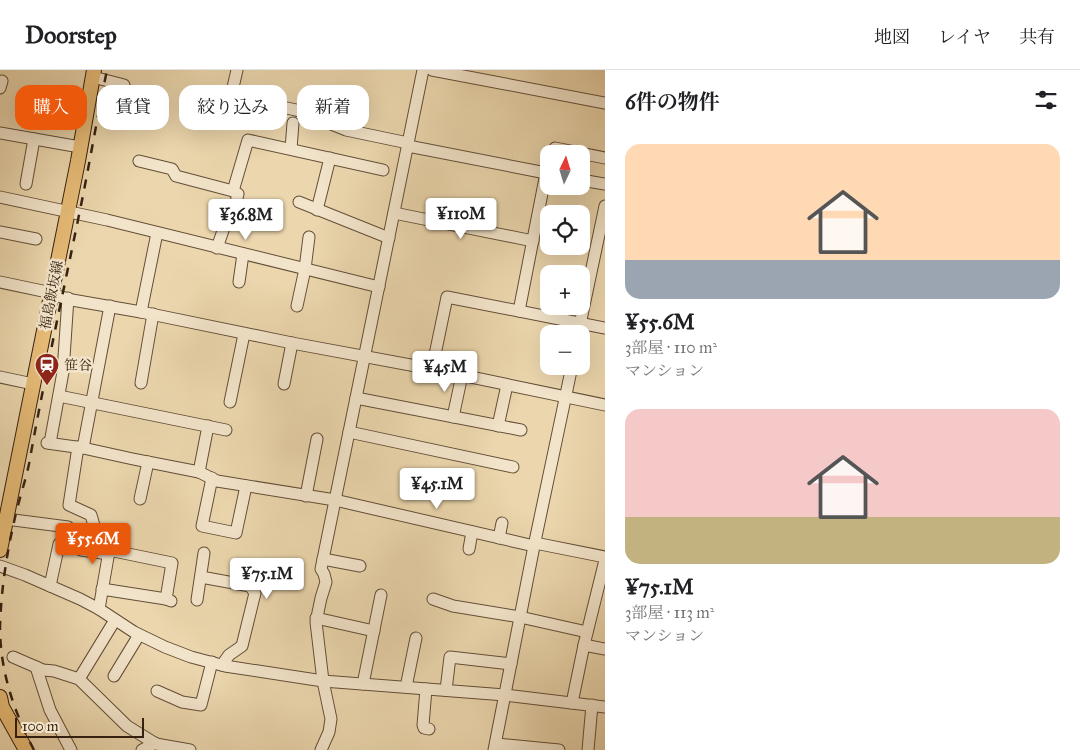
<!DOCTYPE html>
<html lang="ja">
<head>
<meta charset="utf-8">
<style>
	:root { --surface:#fff; --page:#f2f2f2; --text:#202124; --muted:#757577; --line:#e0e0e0; --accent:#ea580c }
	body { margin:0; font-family:"IM FELL Great Primer","Noto Serif JP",serif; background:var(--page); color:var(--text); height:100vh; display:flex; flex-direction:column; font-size:19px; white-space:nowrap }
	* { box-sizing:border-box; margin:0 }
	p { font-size:16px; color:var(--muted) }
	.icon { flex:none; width:28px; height:28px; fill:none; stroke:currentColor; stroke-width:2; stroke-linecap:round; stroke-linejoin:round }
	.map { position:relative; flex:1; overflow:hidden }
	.panel { display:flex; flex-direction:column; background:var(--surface); width:475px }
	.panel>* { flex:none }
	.guide { position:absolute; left:15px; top:15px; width:475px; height:45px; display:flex; gap:10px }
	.needle { width:32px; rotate:4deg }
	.buttons { position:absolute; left:540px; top:75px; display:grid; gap:10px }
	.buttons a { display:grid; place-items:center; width:50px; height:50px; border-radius:10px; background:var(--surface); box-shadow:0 5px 20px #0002; font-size:25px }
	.scale { position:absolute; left:15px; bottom:12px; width:129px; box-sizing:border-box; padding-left:5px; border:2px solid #362110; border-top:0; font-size:14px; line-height:18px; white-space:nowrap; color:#362110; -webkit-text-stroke:4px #f2e4ca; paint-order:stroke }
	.price { position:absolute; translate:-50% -42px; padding:0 11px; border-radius:5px; background:#fff; color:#222; font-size:16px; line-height:32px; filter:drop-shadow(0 1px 2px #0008) }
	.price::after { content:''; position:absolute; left:50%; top:30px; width:15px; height:11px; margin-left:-8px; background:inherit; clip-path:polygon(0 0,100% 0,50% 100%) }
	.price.current { background:var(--accent); color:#fff }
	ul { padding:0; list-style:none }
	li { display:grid; align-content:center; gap:10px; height:265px; padding:0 20px }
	li span { display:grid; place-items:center; height:155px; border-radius:15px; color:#555 }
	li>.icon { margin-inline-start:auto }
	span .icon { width:90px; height:90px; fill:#fffc; stroke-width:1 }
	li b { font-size:21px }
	h2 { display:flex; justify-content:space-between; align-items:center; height:60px; padding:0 20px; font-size:21px }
	.chip { padding:0 18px; border-radius:15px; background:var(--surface); box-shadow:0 5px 20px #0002; font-size:18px; line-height:45px }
	.chip.current { background:var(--accent); color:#fff }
	header { display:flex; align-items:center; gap:30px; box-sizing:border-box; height:70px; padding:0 25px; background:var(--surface); border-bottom:1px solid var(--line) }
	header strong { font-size:24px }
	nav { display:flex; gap:28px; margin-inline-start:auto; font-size:18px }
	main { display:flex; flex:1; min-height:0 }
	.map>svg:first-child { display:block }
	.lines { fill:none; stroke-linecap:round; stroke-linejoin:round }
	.minor-casing { stroke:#634e37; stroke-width:13 }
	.major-casing { stroke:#362110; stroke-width:16 }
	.minor { stroke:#f2e4ca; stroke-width:11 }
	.major { stroke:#e6bb76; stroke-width:14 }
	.rail { stroke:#362110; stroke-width:2.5; stroke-dasharray:9 9; stroke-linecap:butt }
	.labels { text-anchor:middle; stroke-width:5; stroke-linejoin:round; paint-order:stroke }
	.street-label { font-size:14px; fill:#362110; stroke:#f2e4ca }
	.poi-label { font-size:14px; fill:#362110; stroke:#f2e4ca; text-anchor:start }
</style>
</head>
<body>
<header>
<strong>Doorstep</strong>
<nav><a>地図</a><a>レイヤ</a><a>共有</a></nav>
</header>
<main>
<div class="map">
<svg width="605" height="680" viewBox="0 0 605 680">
	<rect width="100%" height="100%" fill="#ebd6ad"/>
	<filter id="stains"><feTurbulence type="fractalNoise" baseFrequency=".004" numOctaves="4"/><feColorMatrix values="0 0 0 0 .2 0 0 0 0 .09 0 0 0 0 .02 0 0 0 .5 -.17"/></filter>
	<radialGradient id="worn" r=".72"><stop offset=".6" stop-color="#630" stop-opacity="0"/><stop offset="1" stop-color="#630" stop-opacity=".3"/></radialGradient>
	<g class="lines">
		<defs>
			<g id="minor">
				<polyline points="237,0 231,26 296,40 346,60 408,73"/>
				<polyline points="432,0 605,33"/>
				<polyline points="93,7 124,15"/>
				<polyline points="0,18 2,11"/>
				<polyline points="0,63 80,77"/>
				<polyline points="408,76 546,103 519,241"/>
				<polyline points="555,78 605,88"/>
				<polyline points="291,79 293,53"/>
				<polyline points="139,91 172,99 176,106 233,121 248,70 383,100"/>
				<polyline points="581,110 605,114"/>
				<polyline points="26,114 34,69"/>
				<polyline points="0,127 107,150 379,217"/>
				<polyline points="299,132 389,168"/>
				<polyline points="317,140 330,88"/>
				<polyline points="394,143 533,171"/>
				<polyline points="0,162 36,169"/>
				<polyline points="217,178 228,146 236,132 238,124 233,121"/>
				<polyline points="0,212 52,223"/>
				<polyline points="239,212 243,184"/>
				<polyline points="51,224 72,230 141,242 292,273 432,299 605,335"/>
				<polyline points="297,236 305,199 309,167"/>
				<polyline points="141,242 157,163"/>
				<polyline points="578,264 605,136"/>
				<polyline points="432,299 447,227 605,258"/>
				<polyline points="0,307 33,314"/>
				<polyline points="141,313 153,244"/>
				<polyline points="284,314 292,273"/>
				<polyline points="59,326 226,360"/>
				<polyline points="356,328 521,360"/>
				<polyline points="230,332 244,264"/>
				<polyline points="453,347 462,305"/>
				<polyline points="498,356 507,315"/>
				<polyline points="349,362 513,397"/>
				<polyline points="47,373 83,378 133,389 199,402 217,411 335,430 534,476"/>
				<polyline points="50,373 63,302 68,228"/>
				<polyline points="78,377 69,435 91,445 95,459 112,464 99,539"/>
				<polyline points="83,378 110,236"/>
				<polyline points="199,402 208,356"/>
				<polyline points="212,408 202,456 236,463 246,416"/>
				<polyline points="306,426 317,369"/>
				<polyline points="140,429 148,392"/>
				<polyline points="6,449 68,457"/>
				<polyline points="499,468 502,453"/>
				<polyline points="535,473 605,487"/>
				<polyline points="469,479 472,462"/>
				<polyline points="81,480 109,484"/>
				<polyline points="109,480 172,493 166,529"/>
				<polyline points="323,489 360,496"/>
				<polyline points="0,496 25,505 80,529 99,539 134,562 165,577 191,587 225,596 323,611 505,625 605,637"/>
				<polyline points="201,507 250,516 255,523 242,576 229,585 222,595"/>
				<polyline points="50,516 59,474"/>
				<polyline points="102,519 166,529 171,531"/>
				<polyline points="433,529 453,536 520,547 587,562"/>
				<polyline points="197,530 204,483"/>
				<polyline points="316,548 374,561"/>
				<polyline points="584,575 605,579"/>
				<polyline points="13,587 43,600 54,601 79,609 127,656 156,674 190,680"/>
				<polyline points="36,597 50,640 71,680"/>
				<polyline points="114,606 139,565"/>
				<polyline points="79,609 115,550"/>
				<polyline points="363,614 381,525"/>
				<polyline points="406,617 416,568"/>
				<polyline points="426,619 423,655 424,658 429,659"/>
				<polyline points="446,620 450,587 511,594"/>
				<polyline points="157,621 182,632 201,635 212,592"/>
				<polyline points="572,633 584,575 605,490"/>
				<polyline points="496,674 559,680"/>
				<polyline points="142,680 155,673"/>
				<polyline points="321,680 329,662 331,649 323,611 316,552 321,528 326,512 324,504 321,499 423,0"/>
				<polyline points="494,680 534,476 572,296"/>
				<polyline points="588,680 592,635"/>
			</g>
			<g id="major">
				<polyline points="0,480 78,91 94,0"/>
				<polyline points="0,627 2,637 26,680"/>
			</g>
		</defs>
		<use href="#minor" class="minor-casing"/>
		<use href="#major" class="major-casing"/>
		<use href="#minor" class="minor"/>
		<use href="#major" class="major"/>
		<path class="rail" d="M34,680C14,642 0,601 0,557C1,522 6,487 14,452C18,432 25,413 29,394C44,310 62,228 79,145C89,97 97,48 107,0"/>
	</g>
	<defs>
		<symbol id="station-pin" viewBox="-11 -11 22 30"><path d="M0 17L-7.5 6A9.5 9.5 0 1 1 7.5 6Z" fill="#8f2418" stroke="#f2e4ca"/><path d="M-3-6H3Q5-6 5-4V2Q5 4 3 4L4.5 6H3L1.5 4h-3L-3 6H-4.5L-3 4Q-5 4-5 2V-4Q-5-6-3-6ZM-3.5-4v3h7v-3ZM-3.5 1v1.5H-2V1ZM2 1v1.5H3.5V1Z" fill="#fff"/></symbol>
	</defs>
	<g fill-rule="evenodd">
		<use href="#station-pin" x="33" y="281" width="28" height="38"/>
	</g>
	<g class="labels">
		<g class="street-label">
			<text transform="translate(51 225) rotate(-79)" y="5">福島飯坂線</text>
		</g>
		<g class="poi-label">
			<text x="64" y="300">笹谷</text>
		</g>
	</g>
	<rect width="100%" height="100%" filter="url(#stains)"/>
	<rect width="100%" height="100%" fill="url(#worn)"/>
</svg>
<div class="buttons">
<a><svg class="needle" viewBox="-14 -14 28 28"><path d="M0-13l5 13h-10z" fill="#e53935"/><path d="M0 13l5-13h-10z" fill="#757577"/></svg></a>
<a><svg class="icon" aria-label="locate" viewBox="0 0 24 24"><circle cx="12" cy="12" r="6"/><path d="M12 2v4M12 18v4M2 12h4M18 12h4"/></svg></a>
<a>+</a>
<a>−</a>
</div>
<div class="scale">100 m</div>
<b class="price" style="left:461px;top:170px">¥110M</b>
<b class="price" style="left:246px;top:171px">¥36.8M</b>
<b class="price" style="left:445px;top:323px">¥45M</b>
<b class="price" style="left:437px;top:440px">¥45.1M</b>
<b class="price current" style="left:93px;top:495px">¥55.6M</b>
<b class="price" style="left:267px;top:530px">¥75.1M</b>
<div class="guide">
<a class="chip current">購入</a>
<a class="chip">賃貸</a>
<a class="chip">絞り込み</a>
<a class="chip">新着</a>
</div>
</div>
<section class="panel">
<h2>6件の物件<svg class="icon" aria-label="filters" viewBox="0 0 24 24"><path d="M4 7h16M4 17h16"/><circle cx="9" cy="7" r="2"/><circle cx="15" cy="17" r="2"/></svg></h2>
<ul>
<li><span style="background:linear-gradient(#ffd9b3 75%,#9aa5b1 0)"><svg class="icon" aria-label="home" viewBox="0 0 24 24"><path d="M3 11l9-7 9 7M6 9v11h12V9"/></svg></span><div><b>¥55.6M</b><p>3部屋 · 110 m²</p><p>マンション</p></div></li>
<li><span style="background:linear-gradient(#f6c9c9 70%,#c2b280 0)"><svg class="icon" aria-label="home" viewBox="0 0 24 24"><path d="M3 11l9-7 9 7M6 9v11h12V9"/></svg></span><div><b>¥75.1M</b><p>3部屋 · 113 m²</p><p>マンション</p></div></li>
</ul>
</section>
</main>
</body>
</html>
